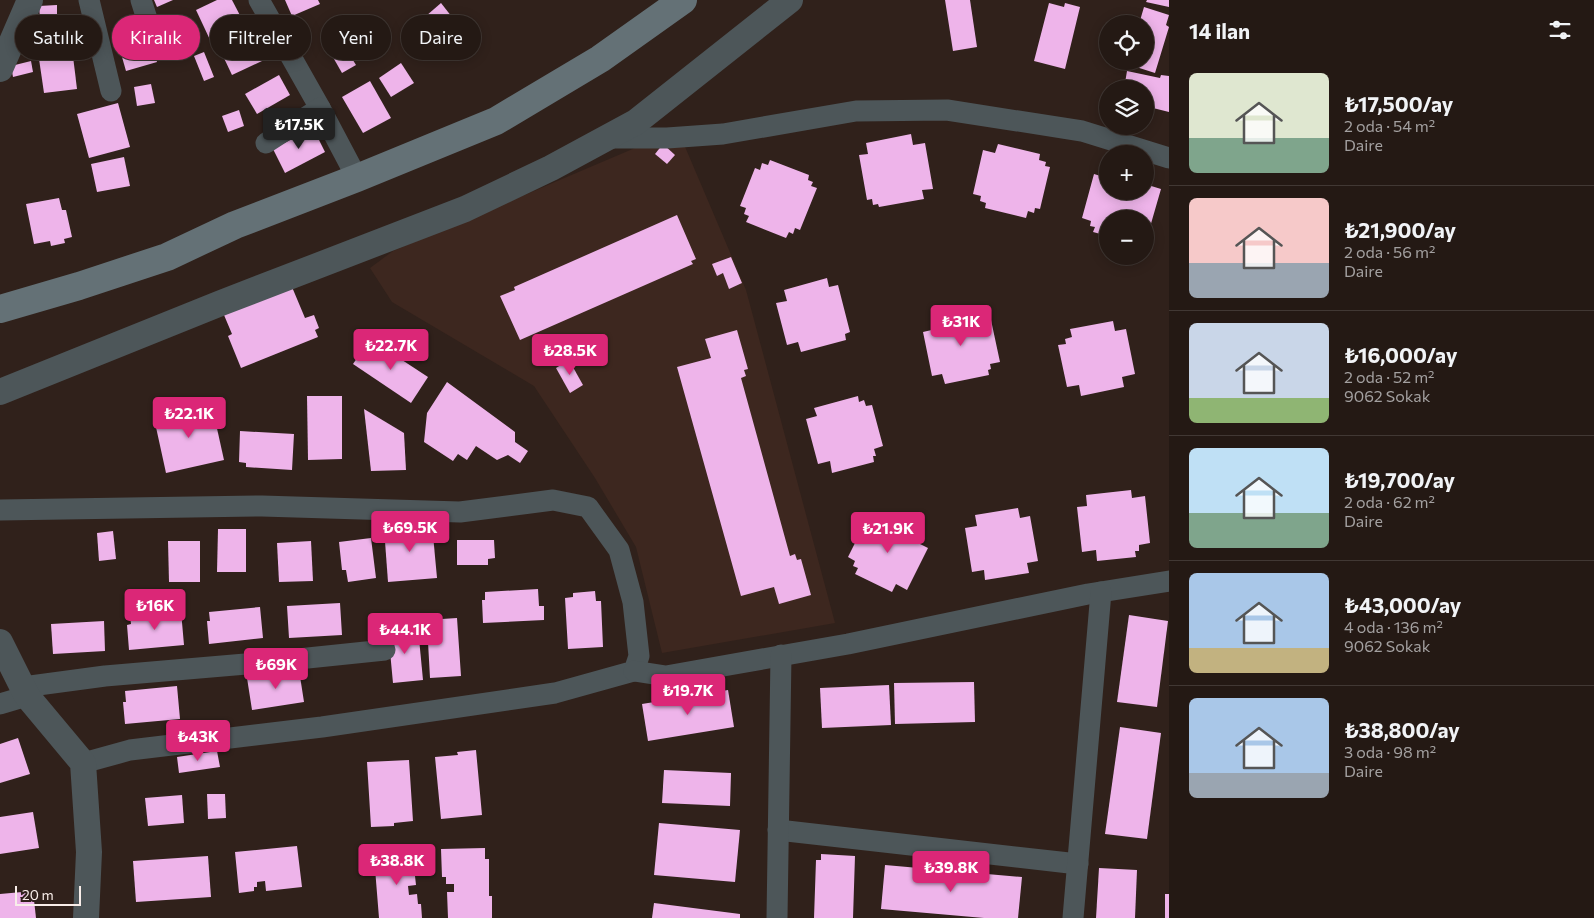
<!DOCTYPE html>
<html lang="tr">
<head>
<meta charset="utf-8">
<style>
	:root { --surface:#241914; --page:#302622; --text:#f1f3f6; --muted:#a3a0a0; --line:#413834; --accent:#db2777 }
	body { margin:0; font-family:Commissioner,sans-serif; background:var(--page); color:var(--text); height:100vh; display:flex; flex-direction:column; font-size:19px; white-space:nowrap }
	* { box-sizing:border-box; margin:0 }
	p { font-size:16px; color:var(--muted) }
	.icon { flex:none; width:28px; height:28px; fill:none; stroke:currentColor; stroke-width:2; stroke-linecap:round; stroke-linejoin:round }
	.map { position:relative; flex:1; overflow:hidden }
	.side { display:flex; flex-direction:column; background:var(--surface); width:425px }
	.side>* { flex:none }
	.top-card { position:absolute; left:15px; top:15px; width:475px; height:45px; display:flex; gap:10px }
	.fabs { position:absolute; left:1099px; top:15px; display:grid; gap:10px }
	.fabs a { display:grid; place-items:center; width:55px; height:55px; border-radius:50%; background:var(--surface); box-shadow:0 2px 12px #0003,0 0 0 1px var(--line); font-size:25px }
	.scale { position:absolute; left:15px; bottom:12px; width:66px; box-sizing:border-box; padding-left:5px; border:2px solid #f8ede9; border-top:0; font-size:14px; line-height:18px; white-space:nowrap; color:#f8ede9; -webkit-text-stroke:4px #30211b; paint-order:stroke }
	.price { position:absolute; translate:-50% -42px; padding:0 11px; border-radius:5px; background:var(--accent); color:#fff; font-size:16px; line-height:32px; filter:drop-shadow(0 1px 2px #0008) }
	.price::after { content:''; position:absolute; left:50%; top:30px; width:15px; height:11px; margin-left:-8px; background:inherit; clip-path:polygon(0 0,100% 0,50% 100%) }
	.price.selected { background:#222; color:#fff }
	ul { padding:0; list-style:none }
	li { display:flex; align-items:center; gap:15px; height:125px; padding:0 20px }
	li+li { border-top:1px solid var(--line) }
	li span { display:grid; place-items:center; flex:none; width:140px; height:100px; border-radius:8px; color:#555 }
	li>.icon { margin-inline-start:auto }
	span .icon { width:60px; height:60px; fill:#fffc; stroke-width:1 }
	li b { font-size:21px }
	h2 { display:flex; justify-content:space-between; align-items:center; height:60px; padding:0 20px; font-size:21px }
	.chip { padding:0 18px; border-radius:22px; background:var(--surface); box-shadow:0 2px 12px #0003,0 0 0 1px var(--line); font-size:18px; line-height:45px }
	.chip.selected { background:var(--accent); color:#fff }
	main { display:flex; flex:1; min-height:0 }
	.map>svg:first-child { display:block }
	.built { fill:#3d271f }
	.building { fill:#eeb4ea }
	.lines { fill:none; stroke-linecap:round; stroke-linejoin:round }
	.minor { stroke:#4d5659; stroke-width:21 }
	.tertiary { stroke:#4d5659; stroke-width:26 }
	.secondary { stroke:#647176; stroke-width:28 }
</style>
</head>
<body>
<main>
<div class="map">
<svg width="1169" height="918" viewBox="0 0 1169 918">
	<rect width="100%" height="100%" fill="#30211b"/>
	<polygon class="built" points="683,142 746,290 835,623 662,653 636,547 595,478 534,386 392,302 370,268 393,251 635,148"/>
	<g class="building">
		<polygon points="154,0 173,0 157,7"/>
		<polygon points="217,0 232,0 245,25 211,42 196,10"/>
		<polygon points="285,0 318,0 320,4 292,16"/>
		<polygon points="945,0 970,0 977,47 953,51"/>
		<polygon points="1147,0 1169,0 1169,7 1146,2"/>
		<polygon points="441,3 459,26 445,38 426,16"/>
		<polygon points="1049,3 1064,7 1065,3 1080,7 1065,69 1034,61"/>
		<polygon points="57,5 57,17 40,18 39,6"/>
		<polygon points="1144,7 1169,15 1166,25 1169,27 1155,73 1130,65 1131,61 1145,61 1145,24 1139,24"/>
		<polygon points="144,20 157,62 126,71 114,29"/>
		<polygon points="187,20 200,43 192,48 180,24"/>
		<polygon points="253,42 262,61 232,75 223,56"/>
		<polygon points="343,44 356,65 342,73 330,52"/>
		<polygon points="72,48 77,89 44,93 38,52"/>
		<polygon points="204,52 214,77 204,81 194,56"/>
		<polygon points="31,61 33,72 13,77 11,66"/>
		<polygon points="401,63 414,83 391,97 379,78"/>
		<polygon points="1127,71 1160,78 1161,75 1169,76 1169,112 1145,106 1145,89 1124,89"/>
		<polygon points="279,75 290,95 257,114 245,94"/>
		<polygon points="370,81 391,118 363,133 342,97"/>
		<polygon points="151,84 155,103 137,106 134,87"/>
		<polygon points="118,103 130,147 89,158 77,114"/>
		<polygon points="239,110 244,126 228,132 222,116"/>
		<polygon points="313,128 325,152 285,173 273,149"/>
		<polygon points="911,134 913,145 925,143 933,189 922,190 924,199 879,207 878,204 873,205 872,199 867,200 859,155 868,154 866,143"/>
		<polygon points="663,144 675,155 667,164 655,154"/>
		<polygon points="998,144 1040,154 1039,160 1046,162 1045,166 1050,167 1040,209 1035,208 1034,213 1028,211 1026,218 985,208 986,203 980,201 981,196 973,194 983,150 995,153"/>
		<polygon points="124,157 130,186 97,192 91,164"/>
		<polygon points="770,160 809,175 808,180 813,182 811,186 817,188 800,230 795,228 793,234 789,232 786,238 746,222 749,216 744,214 746,208 740,206 755,168 760,170 762,163 768,165"/>
		<polygon points="1107,165 1108,191 1145,191 1145,177 1150,179 1148,185 1161,189 1148,234 1145,233 1145,219 1108,219 1108,236 1093,232 1095,227 1090,226 1091,221 1082,218 1094,174 1104,177"/>
		<polygon points="59,198 62,210 66,210 72,237 64,239 65,243 51,246 50,241 34,244 26,204"/>
		<polygon points="677,215 696,259 691,261 693,264 520,340 500,296 515,290 514,287"/>
		<polygon points="731,257 742,283 729,289 723,273 717,276 712,264"/>
		<polygon points="827,278 829,287 838,285 850,332 845,334 846,340 801,352 798,342 787,345 776,303 787,301 784,290"/>
		<polygon points="292,287 305,318 314,315 319,328 315,330 318,337 241,368 228,336 232,334 224,315"/>
		<polygon points="975,310 976,316 979,315 981,322 991,320 1000,362 990,364 991,369 988,370 989,375 945,384 942,374 932,376 923,332 936,329 934,319"/>
		<polygon points="1113,321 1115,331 1126,329 1135,374 1122,377 1124,387 1081,396 1079,385 1067,387 1058,345 1066,344 1065,339 1072,337 1070,329"/>
		<polygon points="737,330 748,369 744,370 746,376 741,378 790,556 795,554 797,560 801,559 811,595 779,604 774,587 741,596 677,367 711,358 705,339"/>
		<polygon points="370,339 428,377 411,403 353,364"/>
		<polygon points="569,360 583,385 570,393 556,368"/>
		<polygon points="447,382 515,432 515,442 528,451 520,463 508,455 497,460 476,446 467,460 458,454 453,461 424,442 427,413"/>
		<polygon points="307,396 342,396 342,459 308,460"/>
		<polygon points="858,396 859,402 864,400 866,406 872,405 883,446 874,449 876,456 873,456 874,462 832,473 830,461 818,464 806,419 817,416 814,408"/>
		<polygon points="212,406 224,460 166,473 154,418"/>
		<polygon points="364,409 404,433 406,470 371,471"/>
		<polygon points="240,431 294,434 292,470 246,467 246,463 239,462"/>
		<polygon points="1131,490 1132,498 1145,496 1150,543 1139,545 1139,551 1135,551 1136,557 1097,561 1096,550 1082,552 1077,507 1087,506 1086,495"/>
		<polygon points="1018,508 1020,518 1030,516 1038,561 1027,563 1029,573 985,580 984,570 972,572 965,528 977,526 975,515"/>
		<polygon points="881,516 923,537 920,544 928,548 907,590 896,584 892,592 855,574 858,568 853,566 855,561 848,557 866,521 871,524 874,518 879,521"/>
		<polygon points="432,524 437,578 388,582 384,528"/>
		<polygon points="218,529 246,529 246,572 217,572"/>
		<polygon points="113,531 116,559 99,561 97,533"/>
		<polygon points="371,538 376,578 348,582 346,570 342,570 339,542"/>
		<polygon points="457,540 494,540 495,558 488,559 488,565 457,565"/>
		<polygon points="168,541 200,541 200,582 169,582"/>
		<polygon points="311,541 313,581 279,582 277,543"/>
		<polygon points="538,589 539,606 544,606 544,620 483,623 482,600 485,600 485,592"/>
		<polygon points="595,591 596,601 601,601 603,647 568,649 565,598 573,597 573,593"/>
		<polygon points="340,603 342,635 289,638 287,606"/>
		<polygon points="260,607 263,638 209,644 207,621 210,621 209,612"/>
		<polygon points="181,611 184,645 129,650 127,625 131,624 130,615"/>
		<polygon points="1129,615 1168,621 1157,707 1117,702"/>
		<polygon points="457,618 461,676 430,678 427,624 442,623 442,619"/>
		<polygon points="104,621 105,651 53,654 51,624"/>
		<polygon points="418,628 423,680 393,683 388,630"/>
		<polygon points="299,670 304,702 252,710 247,678"/>
		<polygon points="974,682 975,722 895,724 894,683"/>
		<polygon points="889,685 891,725 822,728 820,688"/>
		<polygon points="177,686 180,719 125,724 123,702 126,702 125,691"/>
		<polygon points="728,690 734,727 648,741 642,704"/>
		<polygon points="1120,727 1161,733 1147,839 1105,834"/>
		<polygon points="18,738 30,774 0,783 0,744"/>
		<polygon points="476,750 482,815 441,819 435,757 458,755 457,752"/>
		<polygon points="217,751 220,767 179,773 177,757"/>
		<polygon points="409,760 413,821 394,823 394,826 371,827 367,762"/>
		<polygon points="664,770 731,773 730,806 662,803"/>
		<polygon points="207,794 225,794 226,818 208,819"/>
		<polygon points="182,795 184,823 148,826 145,798"/>
		<polygon points="33,812 39,848 0,854 0,817"/>
		<polygon points="659,823 740,830 735,882 654,875"/>
		<polygon points="297,846 302,887 266,891 265,881 257,882 257,887 254,887 254,891 239,893 235,852"/>
		<polygon points="485,848 485,859 489,859 489,896 492,896 492,918 448,918 447,892 454,892 454,884 446,884 446,877 442,877 441,849"/>
		<polygon points="416,852 418,876 415,876 416,885 408,886 409,895 417,894 418,904 421,904 422,918 379,918 374,856"/>
		<polygon points="821,854 855,856 853,918 814,918 816,860 821,860"/>
		<polygon points="208,856 211,897 136,902 133,861"/>
		<polygon points="885,865 1022,877 1018,918 984,918 881,909"/>
		<polygon points="1099,868 1137,870 1135,918 1096,918"/>
		<polygon points="33,891 36,918 0,918 0,894"/>
		<rect x="1165" y="894" width="4" height="24"/>
		<polygon points="654,903 740,914 740,918 652,918"/>
	</g>
	<g class="lines">
		<g class="minor">
			<polyline points="89,0 111,91"/>
			<polyline points="141,0 147,19"/>
			<polyline points="259,0 320,108 357,178"/>
			<polyline points="606,138 667,138 723,134 856,111 947,110 1082,131 1169,158"/>
			<polyline points="266,143 320,108"/>
			<polyline points="0,510 262,506 460,512 553,500 588,507 619,550 633,602 639,656 634,671 555,693 322,727 130,750 83,763"/>
			<polyline points="634,671 666,676 848,644 1088,594 1169,581"/>
			<polyline points="23,687 105,676 269,662 385,650"/>
			<polyline points="0,704 27,696"/>
			<polyline points="778,830 1078,864"/>
			<polyline points="777,918 781,655"/>
			<polyline points="1073,918 1101,592"/>
		</g>
		<g class="tertiary">
			<polyline points="0,69 30,0"/>
			<polyline points="0,392 221,303 465,209 551,168 636,122 790,0"/>
			<polyline points="0,642 27,696 83,763 89,852 86,918"/>
		</g>
		<polyline class="secondary" points="0,309 79,286 167,257 235,225 357,178 496,121 600,59 683,0"/>
	</g>
</svg>
<div class="fabs">
<a><svg class="icon" aria-label="locate" viewBox="0 0 24 24"><circle cx="12" cy="12" r="6"/><path d="M12 2v4M12 18v4M2 12h4M18 12h4"/></svg></a>
<a><svg class="icon" aria-label="layers" viewBox="0 0 24 24"><path d="M12 4l9 5-9 5-9-5zM3 14l9 5 9-5"/></svg></a>
<a>+</a>
<a>−</a>
</div>
<div class="scale">20 m</div>
<b class="price selected" style="left:299px;top:150px">₺17.5K</b>
<b class="price" style="left:961px;top:347px">₺31K</b>
<b class="price" style="left:391px;top:371px">₺22.7K</b>
<b class="price" style="left:570px;top:376px">₺28.5K</b>
<b class="price" style="left:189px;top:439px">₺22.1K</b>
<b class="price" style="left:410px;top:553px">₺69.5K</b>
<b class="price" style="left:888px;top:554px">₺21.9K</b>
<b class="price" style="left:155px;top:631px">₺16K</b>
<b class="price" style="left:405px;top:655px">₺44.1K</b>
<b class="price" style="left:276px;top:690px">₺69K</b>
<b class="price" style="left:688px;top:716px">₺19.7K</b>
<b class="price" style="left:198px;top:762px">₺43K</b>
<b class="price" style="left:397px;top:886px">₺38.8K</b>
<b class="price" style="left:951px;top:893px">₺39.8K</b>
<div class="top-card">
<a class="chip">Satılık</a>
<a class="chip selected">Kiralık</a>
<a class="chip">Filtreler</a>
<a class="chip">Yeni</a>
<a class="chip">Daire</a>
</div>
</div>
<section class="side">
<h2>14 ilan<svg class="icon" aria-label="filters" viewBox="0 0 24 24"><path d="M4 7h16M4 17h16"/><circle cx="9" cy="7" r="2"/><circle cx="15" cy="17" r="2"/></svg></h2>
<ul>
<li><span style="background:linear-gradient(#dfe7d0 65%,#7fa58c 0)"><svg class="icon" aria-label="home" viewBox="0 0 24 24"><path d="M3 11l9-7 9 7M6 9v11h12V9"/></svg></span><div><b>₺17,500/ay</b><p>2 oda · 54 m²</p><p>Daire</p></div></li>
<li><span style="background:linear-gradient(#f6c9c9 65%,#9aa5b1 0)"><svg class="icon" aria-label="home" viewBox="0 0 24 24"><path d="M3 11l9-7 9 7M6 9v11h12V9"/></svg></span><div><b>₺21,900/ay</b><p>2 oda · 56 m²</p><p>Daire</p></div></li>
<li><span style="background:linear-gradient(#c9d6e8 75%,#8fb573 0)"><svg class="icon" aria-label="home" viewBox="0 0 24 24"><path d="M3 11l9-7 9 7M6 9v11h12V9"/></svg></span><div><b>₺16,000/ay</b><p>2 oda · 52 m²</p><p>9062 Sokak</p></div></li>
<li><span style="background:linear-gradient(#bfe0f5 65%,#7fa58c 0)"><svg class="icon" aria-label="home" viewBox="0 0 24 24"><path d="M3 11l9-7 9 7M6 9v11h12V9"/></svg></span><div><b>₺19,700/ay</b><p>2 oda · 62 m²</p><p>Daire</p></div></li>
<li><span style="background:linear-gradient(#a9c7e8 75%,#c2b280 0)"><svg class="icon" aria-label="home" viewBox="0 0 24 24"><path d="M3 11l9-7 9 7M6 9v11h12V9"/></svg></span><div><b>₺43,000/ay</b><p>4 oda · 136 m²</p><p>9062 Sokak</p></div></li>
<li><span style="background:linear-gradient(#a9c7e8 75%,#9aa5b1 0)"><svg class="icon" aria-label="home" viewBox="0 0 24 24"><path d="M3 11l9-7 9 7M6 9v11h12V9"/></svg></span><div><b>₺38,800/ay</b><p>3 oda · 98 m²</p><p>Daire</p></div></li>
</ul>
</section>
</main>
</body>
</html>
